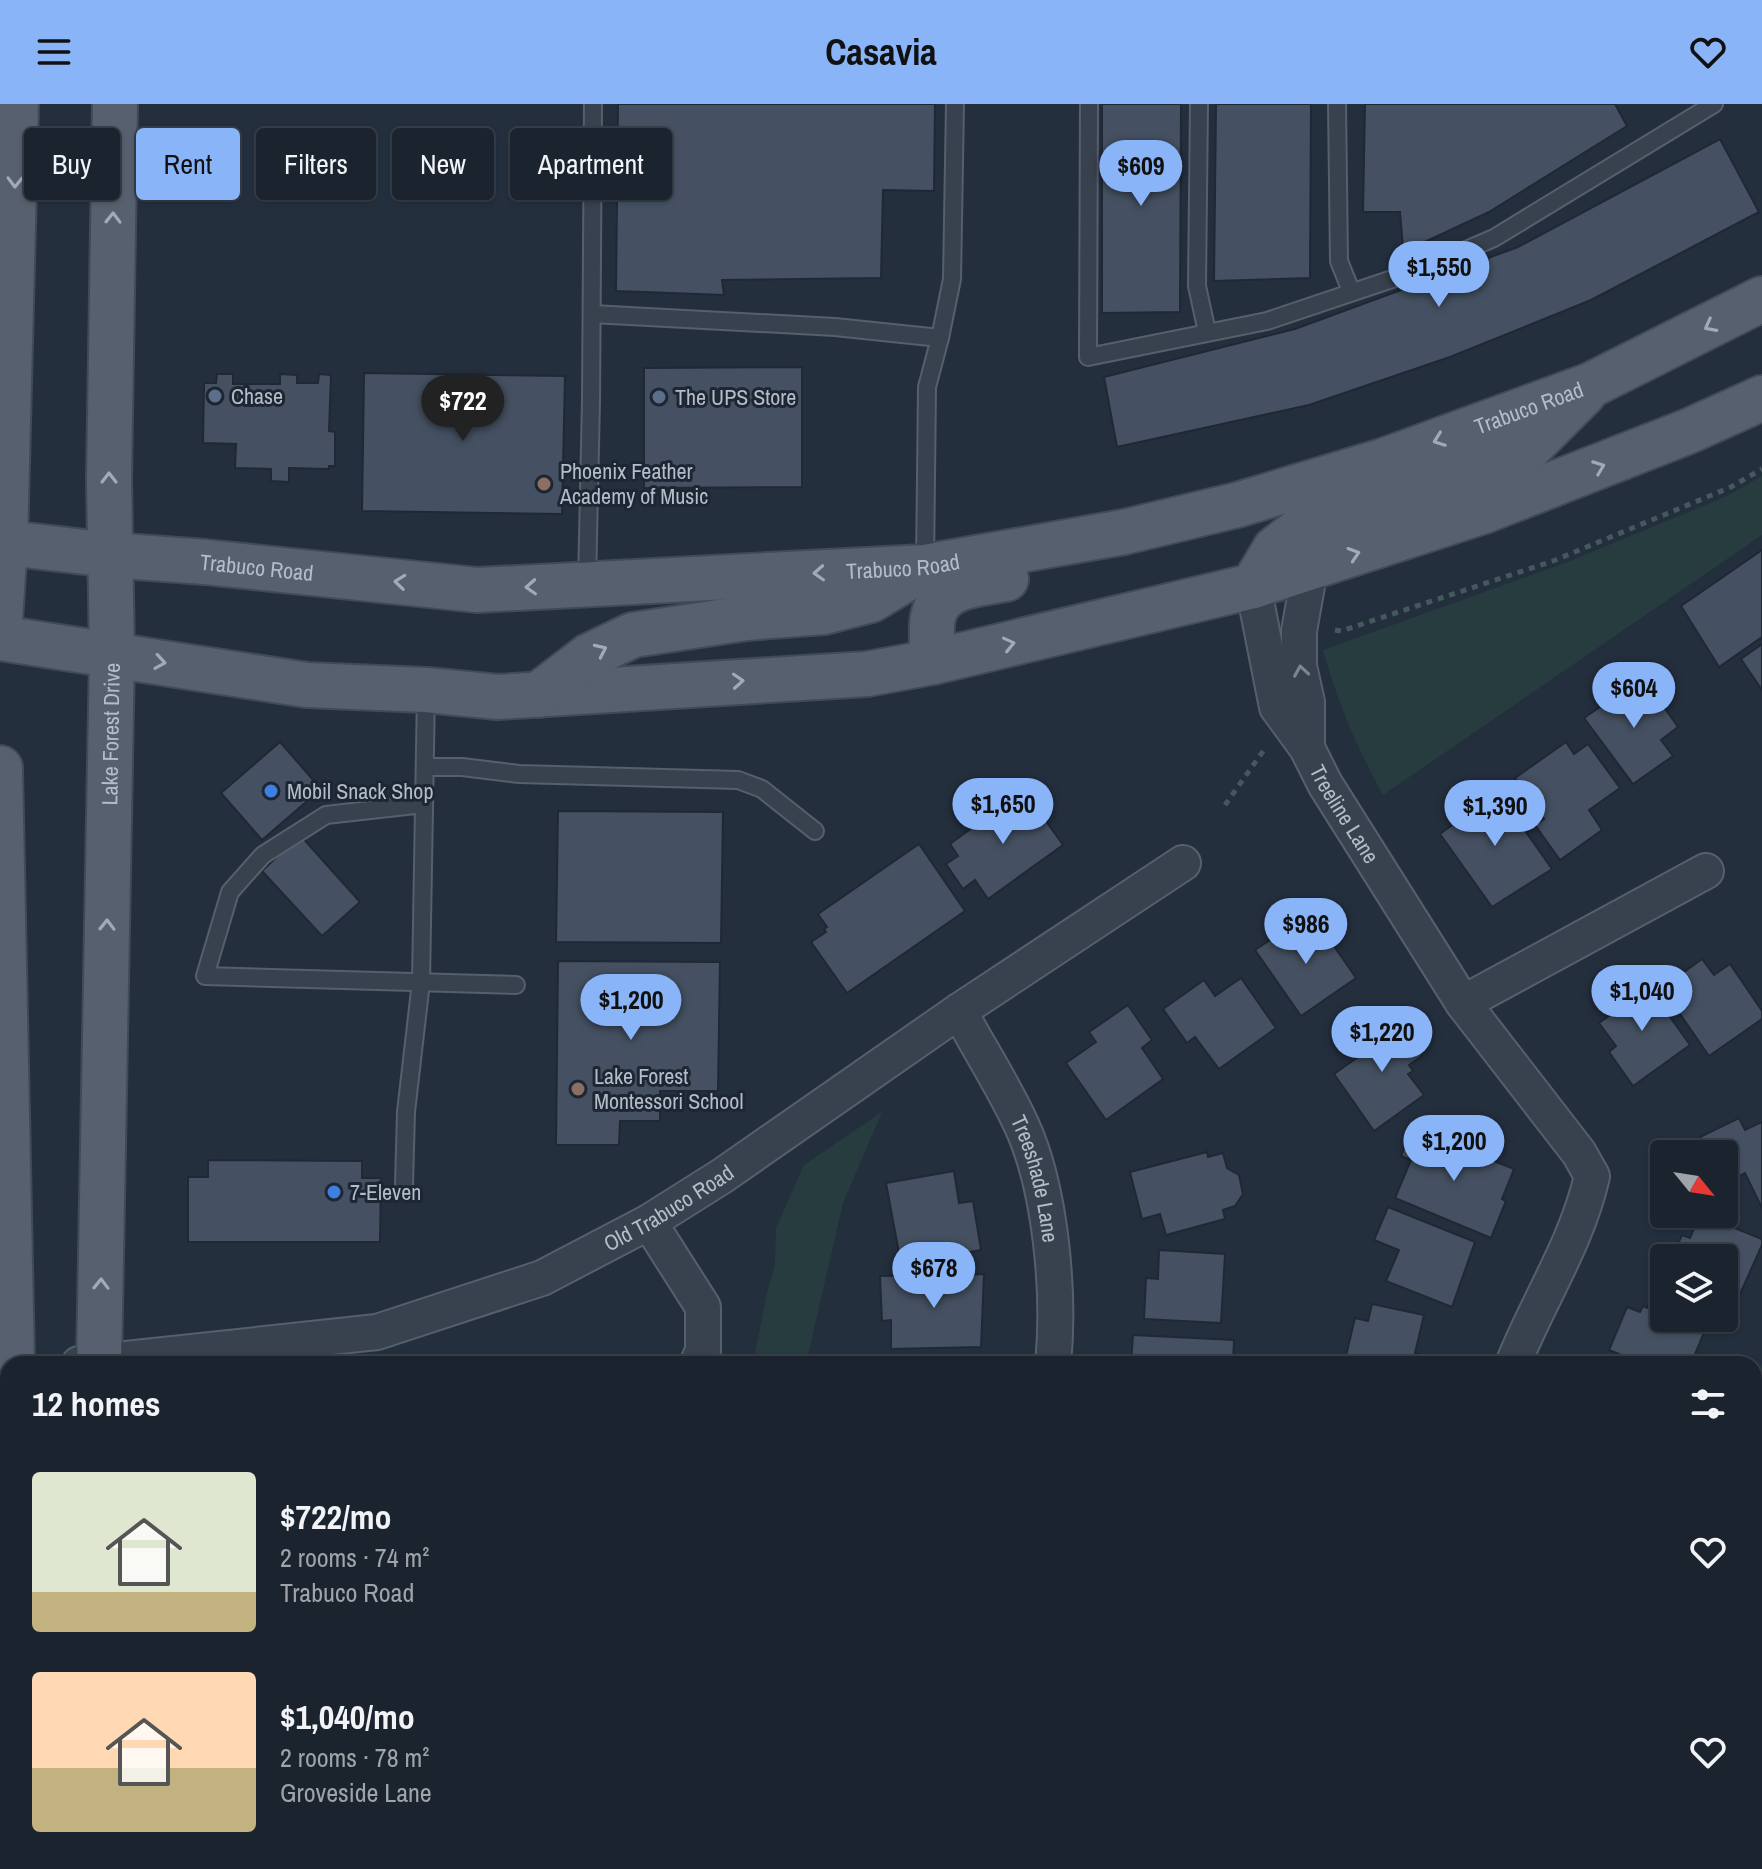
<!DOCTYPE html>
<html lang="en">
<head>
<meta charset="utf-8">
<style>
	:root { --surface:#1b232e; --page:#242b36; --text:#f1f3f6; --muted:#a0a4aa; --line:#39404a; --accent:#8ab4f8 }
	body { margin:0; font-family:"Archivo Narrow",sans-serif; background:var(--page); color:var(--text); height:100vh; display:flex; flex-direction:column; font-size:30px; white-space:nowrap }
	* { box-sizing:border-box; margin:0 }
	p { font-size:26px; color:var(--muted) }
	.icon { flex:none; width:44px; height:44px; fill:none; stroke:currentColor; stroke-width:2; stroke-linecap:round; stroke-linejoin:round }
	.map { position:relative; flex:1; overflow:hidden }
	.side { position:absolute; left:0px; top:1252px; width:1762px; height:514px; display:flex; flex-direction:column; background:var(--surface); border-radius:24px 24px 0 0; box-shadow:0 2px 6px #0004,0 0 0 2px var(--line) }
	.side>* { flex:none }
	.top-card { position:absolute; left:24px; top:24px; width:800px; height:72px; display:flex; gap:16px }
	.needle { width:52px; rotate:120deg }
	.buttons { position:absolute; left:1650px; top:1036px; display:grid; gap:16px }
	.buttons a { display:grid; place-items:center; width:88px; height:88px; border-radius:8px; background:var(--surface); box-shadow:0 2px 6px #0004,0 0 0 2px var(--line); font-size:40px }
	.price { position:absolute; translate:-50% -68px; padding:0 18px; border-radius:28px; background:var(--accent); color:#111; font-size:26px; line-height:52px; filter:drop-shadow(0 2px 4px #0008) }
	.price::after { content:''; position:absolute; left:50%; top:48px; width:24px; height:18px; margin-left:-12px; background:inherit; clip-path:polygon(0 0,100% 0,50% 100%) }
	.price.on { background:#222; color:#fff }
	ul { padding:0; list-style:none }
	li { display:flex; align-items:center; gap:24px; height:200px; padding:0 32px }
	li span { display:grid; place-items:center; flex:none; width:224px; height:160px; border-radius:8px; color:#555 }
	li>.icon { margin-inline-start:auto }
	span .icon { width:96px; height:96px; fill:#fffc; stroke-width:1 }
	li b { font-size:34px }
	h2 { display:flex; justify-content:space-between; align-items:center; height:96px; padding:0 32px; font-size:34px }
	.pill { padding:0 28px; border-radius:8px; background:var(--surface); box-shadow:0 2px 6px #0004,0 0 0 2px var(--line); font-size:28px; line-height:72px }
	.pill.on { background:var(--accent); color:#111 }
	header { display:flex; justify-content:space-between; align-items:center; height:104px; padding:0 32px; background:var(--accent); color:#111; font-size:36px; font-weight:700 }
	.map>svg:first-child { display:block }
	.green { fill:#263c3f }
	.building { fill:#455162; stroke:#1f2835; stroke-width:2 }
	.lines { fill:none; stroke-linecap:round; stroke-linejoin:round }
	.service-casing { stroke:#565f6c; stroke-width:20 }
	.minor-casing { stroke:#565f6c; stroke-width:38 }
	.primary-casing { stroke:#414a57; stroke-width:48 }
	.path { stroke:#44595c; stroke-width:5; stroke-dasharray:6 6; stroke-linecap:butt }
	.service { stroke:#38414e; stroke-width:16 }
	.minor { stroke:#38414e; stroke-width:34 }
	.primary { stroke:#56606e; stroke-width:44 }
	.oneway { stroke:#a1aab7 }
	.oneway2 { stroke:#7c8592 }
	.service-dot { fill:#5c6f8a; stroke:#1d2633; stroke-width:3 }
	.education-dot { fill:#8d6e63; stroke:#1d2633; stroke-width:3 }
	.shop-dot { fill:#3f7fe0; stroke:#1d2633; stroke-width:3 }
	.labels { text-anchor:middle; stroke-width:6; stroke-linejoin:round; paint-order:stroke }
	.poi-label { font-size:22px; fill:#b4bcc9; stroke:#1d2633; text-anchor:start }
	.street-label { font-size:22px; fill:#b4bcc9; stroke:#1d2633 }
</style>
</head>
<body>
<header><svg class="icon" aria-label="menu" viewBox="0 0 24 24"><path d="M4 6h16M4 12h16M4 18h16"/></svg>Casavia<svg class="icon" aria-label="heart" viewBox="0 0 24 24"><path d="M12 20l-8-8c-3-5 5-10 8-4 3-6 11-1 8 4z"/></svg></header>
<div class="map">
<svg width="1762" height="1765" viewBox="0 0 1762 1765">
	<rect width="100%" height="100%" fill="#242f3e"/>
	<g class="green">
		<path d="M1762,372V431L1383,691C1357,644 1337,597 1323,546L1565,459L1725,393Z"/>
		<polygon points="882,1008 843,1099 806,1260 753,1260 766,1193 775,1160 776,1124 804,1061"/>
		<polygon points="1762,1260 1762,1765 1679,1765 1680,1758 1754,1758 1754,1276"/>
		<polygon points="834,1758 943,1758 946,1765 837,1765"/>
	</g>
	<g class="building">
		<polygon points="618,0 935,0 934,87 883,86 881,174 722,176 724,191 616,187"/>
		<polygon points="1102,0 1181,0 1180,208 1102,209"/>
		<polygon points="1216,0 1311,0 1310,174 1214,177"/>
		<polygon points="1365,0 1615,0 1627,22 1489,108 1414,143 1403,143 1400,108 1363,108"/>
		<polygon points="1720,35 1759,108 1591,196 1450,253 1309,301 1117,343 1104,273 1295,225 1518,143"/>
		<polygon points="802,263 802,383 644,384 644,264"/>
		<polygon points="364,269 565,272 562,410 362,407"/>
		<polygon points="217,270 233,270 233,280 280,280 280,270 297,271 297,279 318,279 319,270 331,271 329,327 335,328 335,362 329,362 329,365 289,364 289,378 271,377 271,365 235,364 236,340 203,339 204,279 216,279"/>
		<polygon points="1762,446 1762,533 1719,563 1681,502"/>
		<polygon points="1762,540 1762,586 1741,555"/>
		<polygon points="1643,573 1678,623 1661,636 1673,652 1633,680 1584,614"/>
		<polygon points="280,638 321,685 262,736 221,689"/>
		<polygon points="1566,638 1574,650 1588,640 1620,684 1589,706 1602,726 1560,756 1535,721 1544,715 1515,674"/>
		<polygon points="1493,681 1552,765 1492,803 1440,730 1463,713 1458,706"/>
		<polygon points="1024,686 1063,741 988,795 975,776 963,785 946,760 958,752 950,740"/>
		<polygon points="558,707 723,708 721,839 556,838"/>
		<polygon points="300,731 360,798 322,832 262,767"/>
		<polygon points="919,740 965,807 847,889 811,838 826,828 824,825 827,823 818,810"/>
		<polygon points="1316,816 1356,874 1301,912 1255,846 1286,825 1292,833"/>
		<polygon points="1702,855 1714,871 1730,860 1762,907 1762,915 1709,952 1662,884"/>
		<polygon points="558,857 720,858 718,987 660,987 660,1017 620,1017 619,1041 556,1041"/>
		<polygon points="1241,874 1276,924 1219,965 1195,933 1187,939 1163,905 1204,876 1215,892"/>
		<polygon points="1643,875 1690,941 1633,982 1609,948 1616,942 1599,919 1617,906 1611,898"/>
		<polygon points="1128,901 1152,936 1142,944 1163,975 1106,1016 1066,959 1096,938 1089,928"/>
		<polygon points="1393,911 1422,952 1409,961 1413,967 1408,970 1424,991 1374,1027 1334,970 1365,948 1357,937"/>
		<polygon points="1739,1014 1745,1026 1762,1018 1762,1104 1745,1069 1724,1080 1724,1050 1708,1050 1700,1033"/>
		<polygon points="1412,1024 1514,1065 1502,1095 1506,1097 1491,1134 1395,1094 1411,1056 1401,1052"/>
		<polygon points="1207,1048 1208,1053 1223,1049 1227,1064 1239,1071 1243,1090 1235,1102 1223,1106 1225,1115 1166,1131 1160,1110 1142,1115 1130,1068"/>
		<polygon points="208,1056 362,1057 362,1074 381,1074 380,1138 188,1138 188,1073 208,1073"/>
		<polygon points="954,1067 959,1099 973,1097 981,1146 937,1154 935,1143 899,1149 886,1079"/>
		<polygon points="1388,1103 1475,1138 1452,1203 1386,1177 1399,1146 1374,1136"/>
		<polygon points="1700,1110 1762,1135 1762,1141 1736,1199 1724,1194 1724,1154 1672,1154 1682,1131 1690,1134"/>
		<polygon points="1159,1146 1225,1150 1221,1219 1144,1215 1146,1174 1158,1175"/>
		<polygon points="984,1170 981,1243 891,1245 891,1216 882,1217 880,1172"/>
		<polygon points="1658,1178 1664,1180 1664,1214 1710,1214 1691,1260 1672,1260 1653,1252 1650,1260 1643,1260 1609,1246 1627,1203 1640,1208 1643,1202 1647,1204"/>
		<polygon points="1372,1200 1424,1211 1415,1249 1440,1255 1439,1260 1344,1260 1355,1214 1368,1217"/>
		<polygon points="1133,1231 1234,1236 1233,1260 1131,1260"/>
		<polygon points="370,1758 628,1758 628,1761 608,1765 372,1765"/>
		<polygon points="722,1758 812,1758 815,1765 725,1765"/>
		<polygon points="1044,1758 1118,1758 1122,1765 1034,1765"/>
		<polygon points="1524,1758 1627,1758 1627,1765 1523,1765"/>
	</g>
	<g class="lines">
		<defs>
			<g id="service">
				<polyline points="1089,0 1088,253 1267,217 1422,165 1494,134 1714,0"/>
				<polyline points="1199,0 1197,182 1207,228"/>
				<polyline points="1337,0 1339,157 1351,187"/>
				<polyline points="592,210 835,223 940,234 927,283 925,462"/>
				<polyline points="940,234 952,175 955,0"/>
				<polyline points="587,478 591,297 593,0"/>
				<polyline points="425,663 462,663 519,670 738,676 762,685 815,727"/>
				<polyline points="424,700 326,711 263,751 230,788 205,872 516,881"/>
				<polyline points="404,1081 406,1008 421,878 426,587"/>
			</g>
			<g id="minor">
				<path id="s1" d="M1253,482L1277,603L1307,644L1325,680L1463,899L1579,1049L1592,1072C1577,1139 1538,1197 1513,1260"/>
				<polyline points="1307,644 1307,598 1299,562 1299,527 1310,465"/>
				<polyline points="1463,899 1706,767"/>
				<path id="s2" d="M959,907C979,944 1003,981 1021,1020C1051,1084 1060,1190 1053,1260"/>
				<polyline points="649,1118 703,1203 703,1247 697,1260"/>
				<path id="s3" d="M79,1260L377,1228L542,1174L649,1118L722,1072L959,907L1183,759"/>
				<polyline points="691,1758 693,1765"/>
				<polyline points="1234,1758 1246,1763 1369,1765"/>
				<polyline points="1449,1765 1450,1758"/>
			</g>
			<g id="primary">
				<path id="s4" d="M0,438L110,451L205,458L477,486L925,463L1124,428L1237,401L1383,357L1591,281L1762,195"/>
				<polyline points="1253,482 1275,445 1302,424 1527,346 1584,289"/>
				<polyline points="0,516 5,439 16,0"/>
				<polyline points="0,534 307,581 426,586 498,593 867,570 933,558 1253,482 1484,407 1689,327 1762,294"/>
				<path d="M933,558C933,544 930,527 933,513C940,480 980,480 1006,475"/>
				<polyline points="538,591 589,552 633,531 746,514 824,508 871,496 916,469"/>
				<polyline points="0,664 12,1260"/>
				<path id="s5" d="M99,1260L112,550L109,376L115,0"/>
				<polyline points="0,1429 8,1320"/>
				<polyline points="19,1765 20,1758"/>
			</g>
		</defs>
		<use href="#service" class="service-casing"/>
		<use href="#minor" class="minor-casing"/>
		<use href="#primary" class="primary-casing"/>
		<g class="path">
			<polyline points="1335,526 1341,527 1553,457 1731,383 1762,365"/>
			<polyline points="1225,701 1266,643"/>
		</g>
		<use href="#service" class="service"/>
		<use href="#minor" class="minor"/>
		<use href="#primary" class="primary"/>
	</g>
	<defs><path id="oneway-chevron" d="M-2-3.5L2.5 0L-2 3.5" fill="none" stroke-width="1.6" stroke-linecap="round" stroke-linejoin="round" transform="scale(2)"/></defs>
	<g class="oneway">
		<use href="#oneway-chevron" transform="translate(15 78) rotate(91)"/>
		<use href="#oneway-chevron" transform="translate(113 114) rotate(-89)"/>
		<use href="#oneway-chevron" transform="translate(1710 222) rotate(152)"/>
		<use href="#oneway-chevron" transform="translate(1439 336) rotate(160)"/>
		<use href="#oneway-chevron" transform="translate(1599 363) rotate(-21)"/>
		<use href="#oneway-chevron" transform="translate(109 374) rotate(-90)"/>
		<use href="#oneway-chevron" transform="translate(1354 450) rotate(-18)"/>
		<use href="#oneway-chevron" transform="translate(819 469) rotate(177)"/>
		<use href="#oneway-chevron" transform="translate(400 478) rotate(-174)"/>
		<use href="#oneway-chevron" transform="translate(531 483) rotate(177)"/>
		<use href="#oneway-chevron" transform="translate(1009 540) rotate(-13)"/>
		<use href="#oneway-chevron" transform="translate(601 546) rotate(-25)"/>
		<use href="#oneway-chevron" transform="translate(160 558) rotate(9)"/>
		<use href="#oneway-chevron" transform="translate(738 577) rotate(-4)"/>
		<use href="#oneway-chevron" transform="translate(107 821) rotate(-89)"/>
		<use href="#oneway-chevron" transform="translate(101 1180) rotate(-89)"/>
	</g>
	<use class="oneway2" href="#oneway-chevron" transform="translate(1301 567) rotate(-99)"/>
	<g class="service-dot">
		<circle cx="215" cy="292" r="8"/>
		<circle cx="659" cy="293" r="8"/>
	</g>
	<g class="education-dot">
		<circle cx="544" cy="380" r="8"/>
		<circle cx="578" cy="985" r="8"/>
	</g>
	<g class="shop-dot">
		<circle cx="271" cy="687" r="8"/>
		<circle cx="334" cy="1088" r="8"/>
	</g>
	<g class="labels">
		<g class="poi-label">
			<text x="231" y="300">Chase</text>
			<text x="675" y="301">The UPS Store</text>
			<text x="560" y="375">Phoenix Feather<tspan x="560" dy="25">Academy of Music</tspan></text>
			<text x="287" y="695">Mobil Snack Shop</text>
			<text x="594" y="980">Lake Forest<tspan x="594" dy="25">Montessori School</tspan></text>
			<text x="350" y="1096">7-Eleven</text>
		</g>
		<g class="street-label">
			<text dy="8" stroke="none"><textPath href="#s4" startOffset="1554">Trabuco Road</textPath></text>
			<text dy="8" stroke="none"><textPath href="#s4" startOffset="906">Trabuco Road</textPath></text>
			<text dy="8" stroke="none"><textPath href="#s4" startOffset="258">Trabuco Road</textPath></text>
			<text dy="8" stroke="none"><textPath href="#s5" startOffset="630">Lake Forest Drive</textPath></text>
			<text dy="8" stroke="none"><textPath href="#s1" startOffset="250">Treeline Lane</textPath></text>
			<text dy="8" stroke="none"><textPath href="#s2" startOffset="186">Treeshade Lane</textPath></text>
			<text dy="8" stroke="none"><textPath href="#s3" startOffset="618">Old Trabuco Road</textPath></text>
		</g>
	</g>
</svg>
<div class="buttons">
<a><svg class="needle" viewBox="-14 -14 28 28"><path d="M0-13l5 13h-10z" fill="#e53935"/><path d="M0 13l5-13h-10z" fill="#a0a4aa"/></svg></a>
<a><svg class="icon" aria-label="layers" viewBox="0 0 24 24"><path d="M12 4l9 5-9 5-9-5zM3 14l9 5 9-5"/></svg></a>
</div>
<b class="price" style="left:1141px;top:104px">$609</b>
<b class="price" style="left:1439px;top:205px">$1,550</b>
<b class="price on" style="left:463px;top:339px">$722</b>
<b class="price" style="left:1634px;top:626px">$604</b>
<b class="price" style="left:1003px;top:742px">$1,650</b>
<b class="price" style="left:1495px;top:744px">$1,390</b>
<b class="price" style="left:1306px;top:862px">$986</b>
<b class="price" style="left:1642px;top:929px">$1,040</b>
<b class="price" style="left:631px;top:938px">$1,200</b>
<b class="price" style="left:1382px;top:970px">$1,220</b>
<b class="price" style="left:1454px;top:1079px">$1,200</b>
<b class="price" style="left:934px;top:1206px">$678</b>
<div class="top-card">
<a class="pill">Buy</a>
<a class="pill on">Rent</a>
<a class="pill">Filters</a>
<a class="pill">New</a>
<a class="pill">Apartment</a>
</div>
<section class="side">
<h2>12 homes<svg class="icon" aria-label="filters" viewBox="0 0 24 24"><path d="M4 7h16M4 17h16"/><circle cx="9" cy="7" r="2"/><circle cx="15" cy="17" r="2"/></svg></h2>
<ul>
<li><span style="background:linear-gradient(#dfe7d0 75%,#c2b280 0)"><svg class="icon" aria-label="home" viewBox="0 0 24 24"><path d="M3 11l9-7 9 7M6 9v11h12V9"/></svg></span><div><b>$722/mo</b><p>2 rooms · 74 m²</p><p>Trabuco Road</p></div><svg class="icon" aria-label="heart" viewBox="0 0 24 24"><path d="M12 20l-8-8c-3-5 5-10 8-4 3-6 11-1 8 4z"/></svg></li>
<li><span style="background:linear-gradient(#ffd9b3 60%,#c2b280 0)"><svg class="icon" aria-label="home" viewBox="0 0 24 24"><path d="M3 11l9-7 9 7M6 9v11h12V9"/></svg></span><div><b>$1,040/mo</b><p>2 rooms · 78 m²</p><p>Groveside Lane</p></div><svg class="icon" aria-label="heart" viewBox="0 0 24 24"><path d="M12 20l-8-8c-3-5 5-10 8-4 3-6 11-1 8 4z"/></svg></li>
</ul>
</section>
</div>
</body>
</html>
